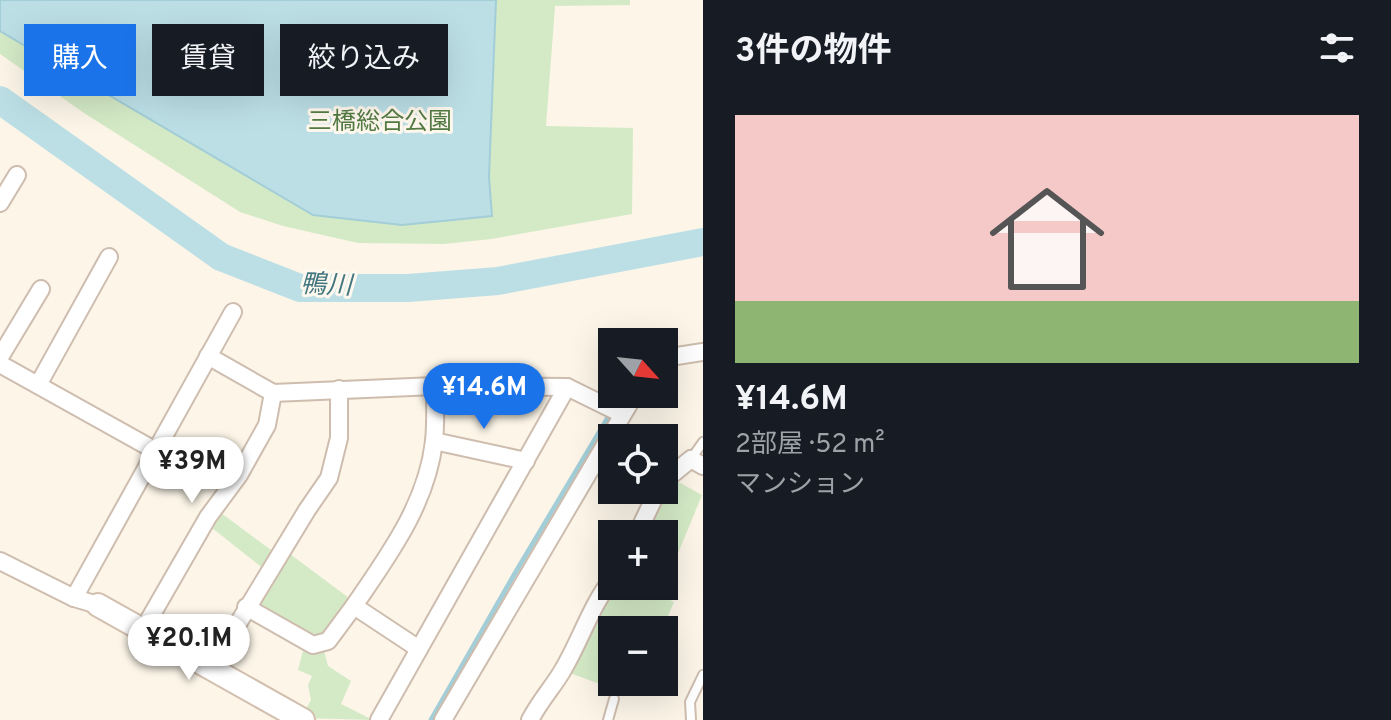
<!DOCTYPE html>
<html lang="ja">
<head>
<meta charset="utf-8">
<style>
	:root { --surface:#171b24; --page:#20242c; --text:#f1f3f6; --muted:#9ea1a6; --accent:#1a73e8 }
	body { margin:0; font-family:Overpass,"Noto Sans JP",sans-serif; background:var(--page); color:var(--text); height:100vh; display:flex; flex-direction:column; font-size:30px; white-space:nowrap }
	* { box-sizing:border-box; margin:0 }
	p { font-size:26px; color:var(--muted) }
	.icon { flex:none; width:44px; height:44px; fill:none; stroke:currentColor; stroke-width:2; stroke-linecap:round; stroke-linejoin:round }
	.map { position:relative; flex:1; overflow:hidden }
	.drawer { display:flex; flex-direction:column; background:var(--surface); width:688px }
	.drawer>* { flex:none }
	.hud { position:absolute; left:24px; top:24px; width:558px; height:72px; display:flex; gap:16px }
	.needle { width:52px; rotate:117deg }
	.buttons { position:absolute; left:598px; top:328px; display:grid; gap:16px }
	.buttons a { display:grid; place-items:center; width:80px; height:80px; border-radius:0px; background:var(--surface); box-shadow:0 8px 32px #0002; font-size:40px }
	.price { position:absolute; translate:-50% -68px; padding:0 18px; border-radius:28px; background:#fff; color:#222; font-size:26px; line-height:52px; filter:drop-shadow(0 2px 4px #0008) }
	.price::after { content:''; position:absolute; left:50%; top:48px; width:24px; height:18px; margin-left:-12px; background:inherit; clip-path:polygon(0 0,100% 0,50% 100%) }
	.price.active { background:var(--accent); color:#fff }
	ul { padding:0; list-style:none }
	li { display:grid; align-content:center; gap:16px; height:424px; padding:0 32px }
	li span { display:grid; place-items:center; height:248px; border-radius:0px; color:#555 }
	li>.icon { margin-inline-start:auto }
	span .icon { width:144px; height:144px; fill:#fffc; stroke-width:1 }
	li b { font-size:34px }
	h2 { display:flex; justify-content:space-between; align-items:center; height:96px; padding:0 32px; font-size:34px }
	.chip { padding:0 28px; border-radius:0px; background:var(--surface); box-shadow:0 8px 32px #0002; font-size:28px; line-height:72px }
	.chip.active { background:var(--accent); color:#fff }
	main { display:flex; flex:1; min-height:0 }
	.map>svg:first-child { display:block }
	.green { fill:#d4eac6 }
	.water { fill:#bcdfe6; stroke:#a3ced7; stroke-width:2 }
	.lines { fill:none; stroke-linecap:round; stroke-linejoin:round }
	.stream { stroke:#a3ced7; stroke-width:5 }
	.river { stroke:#bcdfe6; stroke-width:28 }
	.lane-casing { stroke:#cebdae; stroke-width:12 }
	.street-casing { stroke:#cebdae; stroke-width:20 }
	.secondary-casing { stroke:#d3bfae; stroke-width:26 }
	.lane { stroke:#fff; stroke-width:8 }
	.street { stroke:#fff; stroke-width:16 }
	.secondary { stroke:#fff; stroke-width:22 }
	.labels { text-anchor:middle; stroke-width:6; stroke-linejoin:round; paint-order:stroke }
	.park-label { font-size:24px; fill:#547b44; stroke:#fff8ee }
	.water-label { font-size:26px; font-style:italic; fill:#437681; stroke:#fff8ee }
</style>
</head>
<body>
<main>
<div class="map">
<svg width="703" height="720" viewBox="0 0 703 720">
	<rect width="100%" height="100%" fill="#fcf5e8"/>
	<g class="green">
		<polygon points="0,0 630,0 630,5 555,6 546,126 633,128 632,214 491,239 444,244 358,243 283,226 240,212 84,113 0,54"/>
		<polygon points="673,479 702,495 665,585 664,534 641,534 661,490"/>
		<polygon points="217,510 275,553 265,570 207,524"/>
		<polygon points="286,551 353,601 329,634 307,637 262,608 260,591"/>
		<polygon points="612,586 641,586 674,602 662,630 612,630 612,682 639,682 633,696 567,672"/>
		<polygon points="304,647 323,647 328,666 351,681 341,704 373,720 301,718 311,700 308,685 312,676 298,670"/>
	</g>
	<polygon class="water" points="0,0 496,0 489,177 492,216 402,225 313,215 0,31"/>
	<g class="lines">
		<polyline class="stream" points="431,720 514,575 622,394"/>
		<polyline class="river" points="0,100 221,257 300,288 408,288 498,281 703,242"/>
		<defs>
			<g id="lane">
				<polyline points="691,459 703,442"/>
				<polyline points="608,720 614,699"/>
				<polyline points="691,720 690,702 703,675"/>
			</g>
			<g id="street">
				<polyline points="0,203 17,175"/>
				<polyline points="208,356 273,393 435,386 567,387 622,414"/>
				<polyline points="0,357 41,289"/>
				<polyline points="664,358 703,352"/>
				<polyline points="0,364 156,451"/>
				<polyline points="38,385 109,257"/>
				<polyline points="434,441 526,461"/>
				<polyline points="664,481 691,459 703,466"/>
				<polyline points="637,534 658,490"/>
				<polyline points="0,561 74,598 98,605"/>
				<polyline points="74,598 233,312"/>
				<polyline points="246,607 313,645 328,641 354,606"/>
				<polyline points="143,630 208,517 239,475 267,425 273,393"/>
				<path d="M419,649L354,606C388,556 427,504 434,441C436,423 435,404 435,386"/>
				<polyline points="211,668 307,510 329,478 339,438 339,389"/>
				<polyline points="379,720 567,387"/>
				<polyline points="443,720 635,394"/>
				<path d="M530,720C541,699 554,686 564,668C581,639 591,606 612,579"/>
			</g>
			<polyline id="secondary" points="98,605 303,720"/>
		</defs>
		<use href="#lane" class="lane-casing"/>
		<use href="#street" class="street-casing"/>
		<use href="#secondary" class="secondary-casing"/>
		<use href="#lane" class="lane"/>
		<use href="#street" class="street"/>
		<use href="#secondary" class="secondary"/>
	</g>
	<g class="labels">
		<g class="park-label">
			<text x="380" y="129">三橋総合公園</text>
		</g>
		<g class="water-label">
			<text transform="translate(326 284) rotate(2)" y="9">鴨川</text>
		</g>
	</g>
</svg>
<div class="buttons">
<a><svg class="needle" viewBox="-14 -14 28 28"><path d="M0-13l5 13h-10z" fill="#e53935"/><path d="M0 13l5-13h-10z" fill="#9ea1a6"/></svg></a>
<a><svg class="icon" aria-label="locate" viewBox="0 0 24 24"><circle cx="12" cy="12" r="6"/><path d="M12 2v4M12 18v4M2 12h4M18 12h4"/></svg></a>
<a>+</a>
<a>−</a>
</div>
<b class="price active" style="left:484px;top:431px">¥14.6M</b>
<b class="price" style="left:192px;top:505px">¥39M</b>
<b class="price" style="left:189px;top:682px">¥20.1M</b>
<div class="hud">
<a class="chip active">購入</a>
<a class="chip">賃貸</a>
<a class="chip">絞り込み</a>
</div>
</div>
<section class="drawer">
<h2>3件の物件<svg class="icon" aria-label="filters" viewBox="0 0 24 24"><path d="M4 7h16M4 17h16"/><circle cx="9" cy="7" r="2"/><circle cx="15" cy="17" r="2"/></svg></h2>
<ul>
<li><span style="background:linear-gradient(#f6c9c9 75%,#8fb573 0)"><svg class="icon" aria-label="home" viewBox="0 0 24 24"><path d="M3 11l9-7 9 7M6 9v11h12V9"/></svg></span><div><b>¥14.6M</b><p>2部屋 · 52 m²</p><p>マンション</p></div></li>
</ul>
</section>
</main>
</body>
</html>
